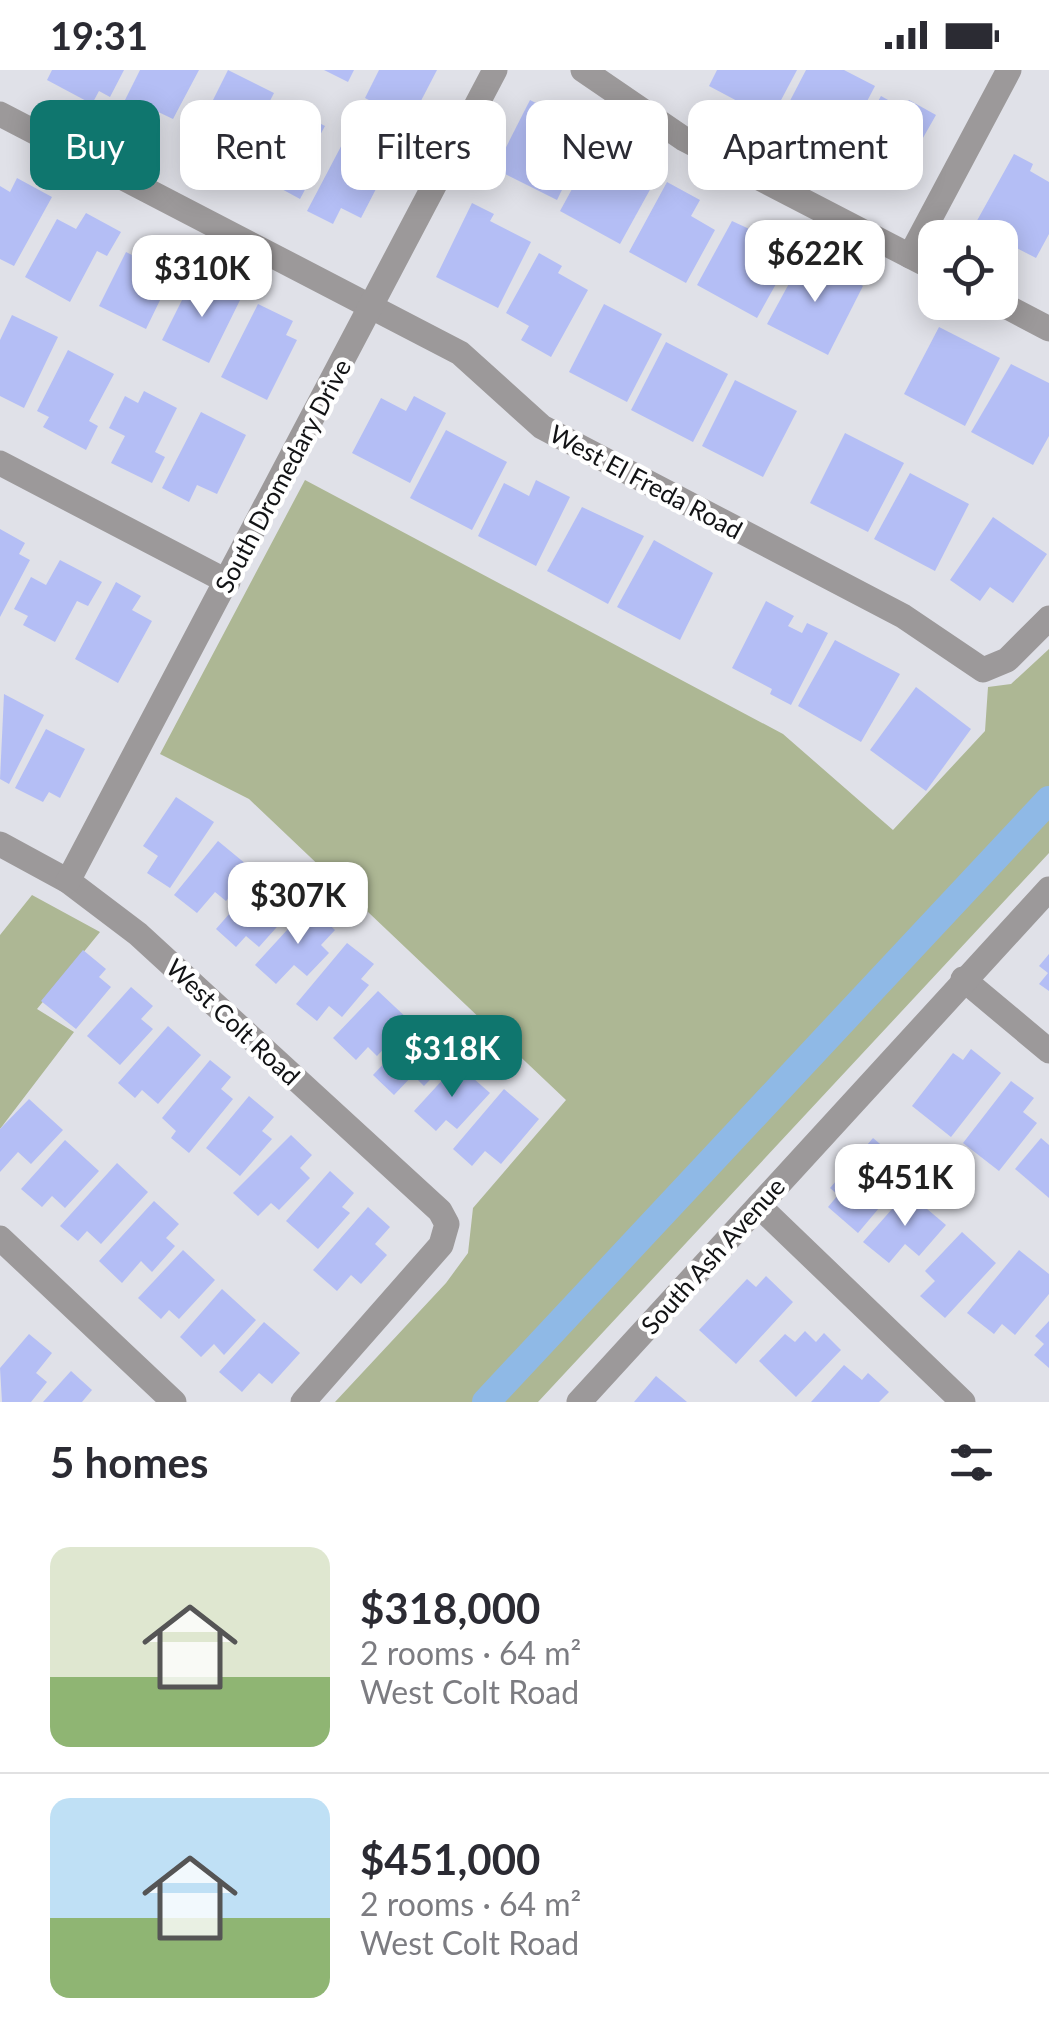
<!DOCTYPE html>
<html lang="en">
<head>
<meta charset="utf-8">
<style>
	:root { --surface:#fff; --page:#f2f2f3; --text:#2b2b33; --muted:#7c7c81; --line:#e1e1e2; --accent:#0f766e }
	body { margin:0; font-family:Lato,sans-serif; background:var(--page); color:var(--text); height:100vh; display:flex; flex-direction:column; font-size:38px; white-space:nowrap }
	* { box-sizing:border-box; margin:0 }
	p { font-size:32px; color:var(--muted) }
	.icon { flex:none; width:55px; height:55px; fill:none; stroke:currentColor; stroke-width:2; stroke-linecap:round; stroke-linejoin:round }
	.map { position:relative; height:1332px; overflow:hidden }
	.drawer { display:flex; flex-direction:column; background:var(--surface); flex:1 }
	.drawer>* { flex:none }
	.guide { position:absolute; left:30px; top:30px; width:990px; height:90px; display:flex; gap:20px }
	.controls { position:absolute; left:918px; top:150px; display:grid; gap:20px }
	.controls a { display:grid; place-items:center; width:100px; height:100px; border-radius:20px; background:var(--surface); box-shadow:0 5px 25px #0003; font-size:50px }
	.price { position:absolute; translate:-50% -85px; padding:0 22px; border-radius:20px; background:#fff; color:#222; font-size:32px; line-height:65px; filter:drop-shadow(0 2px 5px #0008) }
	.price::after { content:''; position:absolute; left:50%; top:60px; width:30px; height:22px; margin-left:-15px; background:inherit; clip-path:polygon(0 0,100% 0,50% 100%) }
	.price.selected { background:var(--accent); color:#fff }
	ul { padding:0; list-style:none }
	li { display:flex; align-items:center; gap:30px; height:250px; padding:0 50px }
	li+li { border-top:2px solid var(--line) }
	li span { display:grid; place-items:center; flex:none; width:280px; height:200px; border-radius:20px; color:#555 }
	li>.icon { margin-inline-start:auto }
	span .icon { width:120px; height:120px; fill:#fffc; stroke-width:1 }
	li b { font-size:42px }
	h2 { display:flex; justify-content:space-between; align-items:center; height:120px; padding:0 50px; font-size:42px }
	.chip { padding:0 35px; border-radius:20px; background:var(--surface); box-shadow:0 5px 25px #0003; font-size:35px; line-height:90px }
	.chip.selected { background:var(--accent); color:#fff }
	.status { display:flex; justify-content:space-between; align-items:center; height:70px; padding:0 50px; background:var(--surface); direction:ltr }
	.status svg { height:28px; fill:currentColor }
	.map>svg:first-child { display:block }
	.green { fill:#adb794 }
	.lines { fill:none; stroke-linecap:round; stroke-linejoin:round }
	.canal { stroke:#8fb9e6; stroke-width:28 }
	.building { fill:#b4bef5 }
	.street { stroke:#9c999a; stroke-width:25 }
	.labels { text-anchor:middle; stroke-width:9; stroke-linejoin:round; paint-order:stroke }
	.street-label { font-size:25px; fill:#121315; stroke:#fff }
</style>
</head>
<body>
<div class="status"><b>19:31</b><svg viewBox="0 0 49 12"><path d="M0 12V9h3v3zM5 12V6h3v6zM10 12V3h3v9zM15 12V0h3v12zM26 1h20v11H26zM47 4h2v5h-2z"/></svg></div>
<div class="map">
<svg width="1049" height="1332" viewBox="0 0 1049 1332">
	<rect width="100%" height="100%" fill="#e0e1e8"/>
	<g class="green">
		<polygon points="305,410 783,664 893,760 985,661 988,617 1011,614 1049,579 1049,783 538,1332 335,1332 446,1213 468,1183 473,1138 566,1030 249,729 160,684"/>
		<polygon points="32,825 100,862 37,939 74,962 0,1059 0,865"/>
	</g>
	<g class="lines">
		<polyline class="canal" points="486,1332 1049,730"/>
	</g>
	<g class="building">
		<polygon points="52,0 124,0 110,27 99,21 92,34 47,10"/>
		<polygon points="140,0 199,0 173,49 152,39 144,55 119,42"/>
		<polygon points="228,0 274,23 243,84 232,78 226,90 181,67 195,41 205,46"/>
		<polygon points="324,0 354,0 348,12"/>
		<polygon points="379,0 437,0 410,52 365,28"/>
		<polygon points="717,0 797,0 771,49 709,16"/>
		<polygon points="806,0 844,0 875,16 839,85 780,50"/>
		<polygon points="881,26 904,39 909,30 936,45 903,103 873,86 866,100 846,89"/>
		<polygon points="530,30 591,61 557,130 495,99"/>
		<polygon points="279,32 325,56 304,95 315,101 300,129 267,111 273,99 250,86"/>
		<polygon points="347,65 392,88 361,148 341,138 333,154 307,141"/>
		<polygon points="596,75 657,107 620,174 560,141"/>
		<polygon points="1014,84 1033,94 1030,101 1049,112 1049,164 1036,188 974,156"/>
		<polygon points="17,108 52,127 14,196 0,189 0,116 10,122"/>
		<polygon points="667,112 700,130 691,146 715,160 686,213 629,182"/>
		<polygon points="472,133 494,144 490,151 531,172 498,238 436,207"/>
		<polygon points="86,143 121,162 107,186 97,181 70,232 25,207 57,149 76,159"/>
		<polygon points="732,151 795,180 757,248 697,215"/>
		<polygon points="144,176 178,193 146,259 99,236 126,182 138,188"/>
		<polygon points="539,183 562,196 558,203 588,220 551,287 521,270 529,256 506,243"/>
		<polygon points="804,186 863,216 828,285 767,254"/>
		<polygon points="208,209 242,226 209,293 162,270 189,216 201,221"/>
		<polygon points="258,234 293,251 286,265 297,270 267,330 221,307"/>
		<polygon points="604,234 662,264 627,332 569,302"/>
		<polygon points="12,245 58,267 24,338 0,326 0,270"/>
		<polygon points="939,257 1000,288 965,356 904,324"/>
		<polygon points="666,272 728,304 693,372 631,340"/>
		<polygon points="68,280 114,304 89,351 98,356 86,380 43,357 49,347 37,341"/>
		<polygon points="1011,294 1049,313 1049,366 1033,395 971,362"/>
		<polygon points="735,310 797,341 763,407 702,376"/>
		<polygon points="144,321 177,338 155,382 165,387 152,413 111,393 125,366 109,358 125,326 138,333"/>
		<polygon points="414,326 446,343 410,413 352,383 381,328 406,341"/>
		<polygon points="201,342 246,365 217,424 197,415 189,432 162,418"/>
		<polygon points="446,360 507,392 472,460 410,428"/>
		<polygon points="845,363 904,393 868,462 810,433"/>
		<polygon points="910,403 969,434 935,501 874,469"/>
		<polygon points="536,410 570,427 536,496 478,466 504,413 529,426"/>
		<polygon points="582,437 644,466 608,534 547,501"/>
		<polygon points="993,447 1047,484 1013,533 990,517 980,531 950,510"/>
		<polygon points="0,459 25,473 19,484 30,490 0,547"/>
		<polygon points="654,470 713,503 680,570 617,537"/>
		<polygon points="60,490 102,512 88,536 77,531 55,572 23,555 28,546 14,539 31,507 46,515"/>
		<polygon points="116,512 141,526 132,540 152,551 118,613 75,589"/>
		<polygon points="766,531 794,546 788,556 802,563 807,553 828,563 791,635 770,624 772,619 732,598"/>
		<polygon points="835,570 900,604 861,672 798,636"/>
		<polygon points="916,617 971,659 926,721 870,680"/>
		<polygon points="4,624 44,645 9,714 0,709"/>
		<polygon points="46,659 85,679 60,728 49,722 43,732 15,718"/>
		<polygon points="176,727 214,752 170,818 147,803 158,786 143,776"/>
		<polygon points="218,771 252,799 226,831 215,822 197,843 174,825"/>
		<polygon points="258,811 275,825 267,834 284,849 259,877 246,866 236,877 216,859"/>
		<polygon points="309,836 335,860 321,875 329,883 307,906 294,895 276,914 255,895"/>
		<polygon points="347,873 374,894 361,909 369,915 342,947 329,936 317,951 296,934"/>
		<polygon points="83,880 106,899 99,907 111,917 76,959 41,931"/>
		<polygon points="1049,884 1049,921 1039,914 1048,903 1039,896"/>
		<polygon points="131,917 153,936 141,949 153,959 120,995 87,966"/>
		<polygon points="378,921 410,951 377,986 368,977 356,990 333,968"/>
		<polygon points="420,955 453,986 424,1016 413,1005 394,1025 373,1005"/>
		<polygon points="168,956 201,985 158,1034 142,1020 135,1028 118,1013"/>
		<polygon points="971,979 1001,1003 951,1067 912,1036 953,983 963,990"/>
		<polygon points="210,990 231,1007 221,1019 233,1029 189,1083 171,1068 176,1061 162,1048"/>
		<polygon points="457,994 490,1023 457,1059 446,1050 436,1061 414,1041"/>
		<polygon points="1011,1011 1034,1028 1023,1042 1037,1053 999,1101 963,1073"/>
		<polygon points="504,1019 539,1049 501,1094 485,1081 472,1096 453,1079"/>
		<polygon points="249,1026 274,1047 262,1061 272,1069 240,1106 206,1078"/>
		<polygon points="29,1029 63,1060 31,1094 18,1082 0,1102 0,1059"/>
		<polygon points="291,1065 312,1085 300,1098 310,1108 279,1140 271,1133 258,1146 233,1123"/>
		<polygon points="873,1068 911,1100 858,1163 828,1137 838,1125 830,1118"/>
		<polygon points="1041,1068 1049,1075 1049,1128 1015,1099"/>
		<polygon points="65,1070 99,1101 65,1138 52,1126 42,1137 21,1119"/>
		<polygon points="117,1093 148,1122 101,1174 87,1161 78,1171 60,1156"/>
		<polygon points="330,1101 354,1123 342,1137 350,1143 318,1179 286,1151"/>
		<polygon points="907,1122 946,1155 919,1186 905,1174 889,1193 863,1172"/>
		<polygon points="154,1131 179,1154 166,1168 175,1176 152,1202 141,1191 122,1213 99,1191"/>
		<polygon points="368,1137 390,1157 375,1174 387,1185 361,1214 351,1205 337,1221 313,1200"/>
		<polygon points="962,1162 996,1193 945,1248 920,1226 935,1211 925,1201"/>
		<polygon points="183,1180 215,1210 179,1249 169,1240 161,1249 138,1228"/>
		<polygon points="1019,1180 1049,1204 1049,1224 1015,1265 1002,1254 994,1264 967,1243"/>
		<polygon points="766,1206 793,1232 736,1294 699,1260 747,1209 756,1217"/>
		<polygon points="222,1219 256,1250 224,1285 214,1274 201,1287 180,1267"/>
		<polygon points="1049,1251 1049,1298 1034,1285 1044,1274 1035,1266"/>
		<polygon points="264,1252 300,1283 272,1314 259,1303 242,1322 219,1302"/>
		<polygon points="805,1261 816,1272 824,1263 841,1280 796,1327 759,1291 785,1264 795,1272"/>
		<polygon points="29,1264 52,1283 36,1303 47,1312 31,1332 2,1332 0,1298"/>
		<polygon points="844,1295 862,1310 868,1303 889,1322 879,1332 811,1332"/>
		<polygon points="71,1301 92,1320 82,1332 43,1332"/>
		<polygon points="656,1306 687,1332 634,1332"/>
	</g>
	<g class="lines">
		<g class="street">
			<polyline points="583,0 684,69 935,199"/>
			<polyline points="0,44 460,283 542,357 903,546 983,600 1007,590 1049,548"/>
			<polyline points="910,186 1009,0"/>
			<polyline points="998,232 1049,259"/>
			<polyline points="0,393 228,512"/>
			<polyline points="0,774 68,811 138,864 440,1141 447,1154 441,1175 303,1332"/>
			<polyline points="68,811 495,0"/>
			<polyline points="963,909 1049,981"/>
			<polyline points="759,1136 963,1332"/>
			<polyline points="0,1168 174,1332"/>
			<polyline points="579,1332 1049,819"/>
		</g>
	</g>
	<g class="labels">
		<g class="street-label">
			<text transform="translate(283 406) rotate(-62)" y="9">South Dromedary Drive</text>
			<text transform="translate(646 412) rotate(28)" y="9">West El Freda Road</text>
			<text transform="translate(233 952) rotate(43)" y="9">West Colt Road</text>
			<text transform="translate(713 1186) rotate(-48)" y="9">South Ash Avenue</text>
		</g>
	</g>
</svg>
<div class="controls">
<a><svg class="icon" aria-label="locate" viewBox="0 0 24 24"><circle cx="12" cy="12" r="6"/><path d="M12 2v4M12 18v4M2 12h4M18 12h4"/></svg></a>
</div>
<b class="price" style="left:815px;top:235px">$622K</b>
<b class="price" style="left:202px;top:250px">$310K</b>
<b class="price" style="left:298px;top:877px">$307K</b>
<b class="price selected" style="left:452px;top:1030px">$318K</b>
<b class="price" style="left:905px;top:1159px">$451K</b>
<div class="guide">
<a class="chip selected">Buy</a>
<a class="chip">Rent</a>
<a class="chip">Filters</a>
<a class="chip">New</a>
<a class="chip">Apartment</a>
</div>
</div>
<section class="drawer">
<h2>5 homes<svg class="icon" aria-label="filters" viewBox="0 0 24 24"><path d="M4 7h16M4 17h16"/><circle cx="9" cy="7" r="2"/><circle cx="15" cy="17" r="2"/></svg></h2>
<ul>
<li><span style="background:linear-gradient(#dfe7d0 65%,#8fb573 0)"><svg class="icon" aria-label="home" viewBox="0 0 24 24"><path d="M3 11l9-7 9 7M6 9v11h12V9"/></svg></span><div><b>$318,000</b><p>2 rooms · 64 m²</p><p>West Colt Road</p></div></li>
<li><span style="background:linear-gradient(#bfe0f5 60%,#8fb573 0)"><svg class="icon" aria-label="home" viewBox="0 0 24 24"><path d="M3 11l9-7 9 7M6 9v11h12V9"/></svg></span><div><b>$451,000</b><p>2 rooms · 64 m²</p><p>West Colt Road</p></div></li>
</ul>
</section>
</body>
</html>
